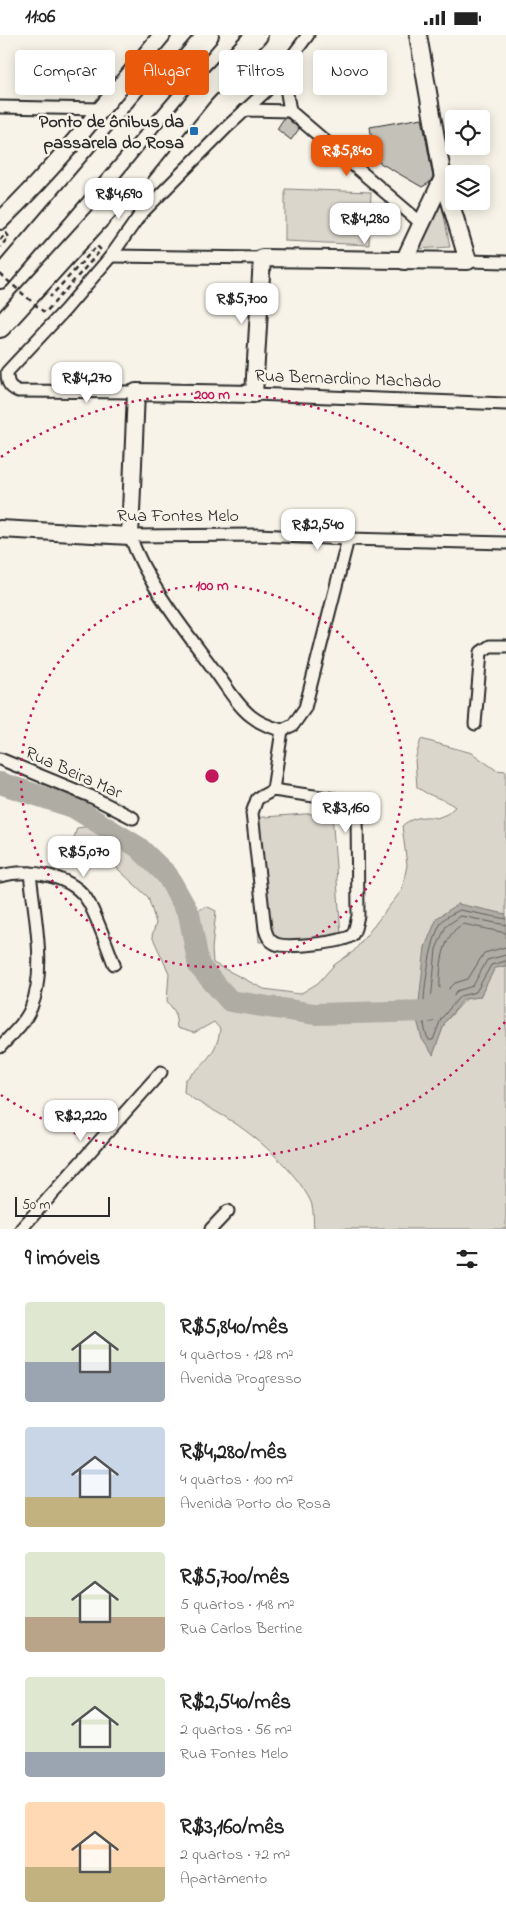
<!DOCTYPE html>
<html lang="pt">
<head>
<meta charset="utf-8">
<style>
	:root { --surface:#fff; --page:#f6f6f6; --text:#222; --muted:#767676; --accent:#ea580c }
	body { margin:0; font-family:"Indie Flower",sans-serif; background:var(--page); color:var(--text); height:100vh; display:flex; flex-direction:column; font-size:19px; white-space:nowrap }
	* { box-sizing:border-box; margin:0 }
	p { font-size:16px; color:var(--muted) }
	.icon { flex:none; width:28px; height:28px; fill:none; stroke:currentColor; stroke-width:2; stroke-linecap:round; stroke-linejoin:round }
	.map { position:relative; height:1194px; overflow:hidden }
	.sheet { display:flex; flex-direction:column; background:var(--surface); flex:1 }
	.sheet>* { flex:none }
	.hud { position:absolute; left:15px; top:15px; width:476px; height:45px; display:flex; gap:10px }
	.buttons { position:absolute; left:445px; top:75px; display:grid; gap:10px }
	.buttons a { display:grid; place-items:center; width:45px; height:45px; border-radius:5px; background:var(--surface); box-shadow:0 2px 12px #0003; font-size:25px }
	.scale { position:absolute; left:15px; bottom:12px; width:95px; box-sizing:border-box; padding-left:5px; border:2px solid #2b2b2b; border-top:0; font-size:14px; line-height:18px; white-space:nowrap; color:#2b2b2b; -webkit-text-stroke:4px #f7f3e8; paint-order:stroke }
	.price { position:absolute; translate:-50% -42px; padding:0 11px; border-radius:10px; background:#fff; color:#222; font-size:16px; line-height:32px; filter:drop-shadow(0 1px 2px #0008) }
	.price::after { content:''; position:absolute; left:50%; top:30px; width:15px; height:11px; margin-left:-8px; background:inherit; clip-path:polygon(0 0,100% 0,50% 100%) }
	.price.current { background:var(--accent); color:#fff }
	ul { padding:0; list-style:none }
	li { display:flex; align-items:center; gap:15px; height:125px; padding:0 25px }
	li span { display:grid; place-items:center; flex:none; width:140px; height:100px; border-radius:5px; color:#555 }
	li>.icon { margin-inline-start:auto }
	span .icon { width:60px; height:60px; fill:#fffc; stroke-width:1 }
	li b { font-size:21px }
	h2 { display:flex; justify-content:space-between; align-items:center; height:60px; padding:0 25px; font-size:21px }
	.pill { padding:0 18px; border-radius:5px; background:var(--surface); box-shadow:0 2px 12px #0003; font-size:18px; line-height:45px }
	.pill.current { background:var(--accent); color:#fff }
	.status { display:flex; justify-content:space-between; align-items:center; height:35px; padding:0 25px; background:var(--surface); direction:ltr }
	.status svg { height:14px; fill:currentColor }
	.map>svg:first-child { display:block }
	.green { fill:#dad6cc; stroke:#82807c }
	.water { fill:#afaca4; stroke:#7a7874 }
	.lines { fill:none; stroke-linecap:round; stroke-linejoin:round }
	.shore { stroke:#605f5b; stroke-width:1 }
	.river { stroke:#afaca4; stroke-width:22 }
	.building { fill:#c4c1b9; stroke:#2b2b2b }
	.street-casing { stroke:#2b2b2b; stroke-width:15 }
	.secondary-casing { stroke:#2b2b2b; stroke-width:20 }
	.highway-casing { stroke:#2b2b2b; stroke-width:24 }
	.path { stroke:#2b2b2b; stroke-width:2.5; stroke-dasharray:5 4; stroke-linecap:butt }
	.street { stroke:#f7f3e8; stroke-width:11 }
	.secondary { stroke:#f7f3e8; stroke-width:16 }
	.highway { stroke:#f7f3e8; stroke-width:20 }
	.path-bridge { stroke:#2b2b2b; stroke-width:2.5; stroke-dasharray:5 4; stroke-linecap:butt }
	.ring { fill:none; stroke:#c2185b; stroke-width:2.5; stroke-dasharray:2.5 5 }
	.poi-dot { fill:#1f6fb2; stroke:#f7f3e8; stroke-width:2 }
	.labels { text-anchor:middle; stroke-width:5; stroke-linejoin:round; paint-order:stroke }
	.poi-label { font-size:18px; font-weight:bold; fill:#2b2b2b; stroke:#f7f3e8; text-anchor:end }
	.street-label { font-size:18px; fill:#2b2b2b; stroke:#f7f3e8 }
	.centre { fill:#c2185b; stroke:#f7f3e8; stroke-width:2.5 }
	.ring-label { font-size:15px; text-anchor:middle; font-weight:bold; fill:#c2185b; stroke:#f7f3e8; stroke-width:5; stroke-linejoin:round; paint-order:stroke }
</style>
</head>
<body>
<div class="status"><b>11:06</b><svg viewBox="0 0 49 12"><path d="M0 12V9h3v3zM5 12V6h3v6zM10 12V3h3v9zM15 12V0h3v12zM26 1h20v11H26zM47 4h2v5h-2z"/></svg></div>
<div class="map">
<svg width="506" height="1194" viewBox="0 0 506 1194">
	<rect width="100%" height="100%" fill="#f7f3e8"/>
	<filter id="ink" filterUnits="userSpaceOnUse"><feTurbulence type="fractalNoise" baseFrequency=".02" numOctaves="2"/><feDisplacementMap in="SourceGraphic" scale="10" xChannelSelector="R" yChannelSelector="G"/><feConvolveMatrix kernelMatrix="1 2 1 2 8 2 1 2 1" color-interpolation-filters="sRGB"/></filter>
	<g filter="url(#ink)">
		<g class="green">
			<polygon points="285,154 371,157 369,210 285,206"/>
			<polygon points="441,165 450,212 416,214"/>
			<path d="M421,704L472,718L496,735L506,736V879L499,878L421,960L417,985L433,1019L445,987L495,933L506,931V1194H314C313,1186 314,1175 311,1167C296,1135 251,1096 220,1079C206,1071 196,1067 184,1057L185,1045C202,1031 218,1017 220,994L214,987L194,998L177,993L175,977L167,966L169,938L152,901L156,888L148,862L105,822L85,813L74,803L77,793L93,791C129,817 171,843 186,887C190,898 191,910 193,922L198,904L196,877L206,871L216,876L212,914L213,928L264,954L300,959L318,948L334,930L354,916L402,855L407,830L402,791C410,783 425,780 437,783L447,779L455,772C444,763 429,762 417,752L415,725Z"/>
			<polygon points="332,777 341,901 259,907 251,783"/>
		</g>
		<polygon class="water" points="458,869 506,879 506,931 495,933 480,962 464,964 445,987 433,1020 422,1004 417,985 425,912 437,883"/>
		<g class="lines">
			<g class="shore">
				<path d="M506,884L460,875C454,878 444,882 441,888C429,907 416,988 429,1005H433L441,984L460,961L476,957L491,930L506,926"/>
				<polyline points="506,890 461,881 446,891 436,914 429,987 433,987 457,956 473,951 487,925 506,920"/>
				<path d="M506,898L463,889C441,900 439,936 440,959H444L455,948L468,944L484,918L506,912"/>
			</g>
			<polyline class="river" points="0,748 73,772 138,812 167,840 189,879 199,931 230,966 315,979 430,976 443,964"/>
		</g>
		<g class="building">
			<polygon points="284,83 287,83 299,94 291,105 277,94"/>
			<polygon points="422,83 433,142 429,148 422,152 375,125 370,92"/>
		</g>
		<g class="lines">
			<defs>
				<g id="street">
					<polyline points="283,35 290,76 421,188"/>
					<polyline points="0,72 101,74"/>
					<polyline points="245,75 290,76"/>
					<polyline points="111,221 262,223"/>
					<polyline points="468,226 506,227"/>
					<path d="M136,357L18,356C8,352 7,346 7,337L65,275L111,221L140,180L227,92L266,56L308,0"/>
					<polyline points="254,359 506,369"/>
					<path d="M348,504L305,673L293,690L282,695C270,692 261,689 251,681C237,670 226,651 215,636C184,594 148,551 130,501L257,500L348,504L506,508"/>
					<polyline points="475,689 481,617 490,611 506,611"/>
					<polyline points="0,724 90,761 133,783"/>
					<path d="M273,755L348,766L357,777L358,881C356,887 356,895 352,900C344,908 287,913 276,909C269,906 267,901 265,894L252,778L257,764Z"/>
					<polyline points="273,755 282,695"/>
					<path d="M0,841C29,833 74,840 89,868C99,887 106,909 114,929"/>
					<path d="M0,1012C11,1000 25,988 31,973C47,935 34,878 30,838"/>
					<polyline points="21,1194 161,1037"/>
					<polyline points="211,1194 228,1176"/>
				</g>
				<g id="secondary">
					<path d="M0,186C59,129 110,63 162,0"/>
					<polyline points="404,226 443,143"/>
					<polyline points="0,494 130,501 136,357 254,359 262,223 468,226 443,143 418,0"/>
				</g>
				<g id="highway">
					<polyline points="0,243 208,0"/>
					<polyline points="0,292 121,159 203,58 257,0"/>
				</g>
			</defs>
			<use href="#street" class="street-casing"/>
			<use href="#secondary" class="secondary-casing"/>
			<use href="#highway" class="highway-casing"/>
			<polyline class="path" points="0,205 6,198 9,202 0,212"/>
			<use href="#street" class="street"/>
			<use href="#secondary" class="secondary"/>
			<use href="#highway" class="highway"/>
			<polyline class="path-bridge" points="0,239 45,278 101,215 97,211 50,262"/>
		</g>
	</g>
	<g class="ring">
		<circle cx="212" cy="741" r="191"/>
		<path d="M505 987A382 382 0 0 1 1 1060M1 422A382 382 0 0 1 505 495"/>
	</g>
	<rect class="poi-dot" x="189" y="91" width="10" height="10" rx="2.5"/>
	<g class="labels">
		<g class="poi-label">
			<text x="184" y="92">Ponto de ônibus da<tspan x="184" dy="21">passarela do Rosa</tspan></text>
		</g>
		<g class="street-label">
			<text transform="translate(348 343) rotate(2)" y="6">Rua Bernardino Machado</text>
			<text x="178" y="486">Rua Fontes Melo</text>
			<text transform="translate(74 737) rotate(24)" y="6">Rua Beira Mar</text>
		</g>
	</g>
	<circle cx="212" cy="741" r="8" class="centre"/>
	<g class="ring-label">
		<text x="212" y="364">200 m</text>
		<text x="212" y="555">100 m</text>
	</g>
</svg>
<div class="buttons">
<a><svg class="icon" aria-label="locate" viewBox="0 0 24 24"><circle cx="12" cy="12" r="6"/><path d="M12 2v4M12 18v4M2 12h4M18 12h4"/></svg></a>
<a><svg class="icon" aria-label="layers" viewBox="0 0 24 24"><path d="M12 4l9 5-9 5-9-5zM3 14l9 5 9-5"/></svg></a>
</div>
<div class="scale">50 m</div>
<b class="price current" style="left:347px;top:142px">R$5,840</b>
<b class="price" style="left:119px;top:185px">R$4,690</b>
<b class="price" style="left:365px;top:210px">R$4,280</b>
<b class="price" style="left:242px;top:290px">R$5,700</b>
<b class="price" style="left:87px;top:369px">R$4,270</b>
<b class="price" style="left:318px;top:516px">R$2,540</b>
<b class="price" style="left:346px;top:799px">R$3,160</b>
<b class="price" style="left:84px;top:843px">R$5,070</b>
<b class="price" style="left:81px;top:1107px">R$2,220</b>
<div class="hud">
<a class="pill">Comprar</a>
<a class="pill current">Alugar</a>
<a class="pill">Filtros</a>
<a class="pill">Novo</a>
</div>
</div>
<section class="sheet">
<h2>9 imóveis<svg class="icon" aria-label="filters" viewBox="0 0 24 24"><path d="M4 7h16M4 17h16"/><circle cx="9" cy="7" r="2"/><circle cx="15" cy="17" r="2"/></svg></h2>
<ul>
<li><span style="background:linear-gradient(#dfe7d0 60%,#9aa5b1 0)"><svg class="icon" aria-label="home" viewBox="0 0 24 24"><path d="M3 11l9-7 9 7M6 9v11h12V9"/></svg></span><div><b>R$5,840/mês</b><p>4 quartos · 128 m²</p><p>Avenida Progresso</p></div></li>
<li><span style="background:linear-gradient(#c9d6e8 70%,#c2b280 0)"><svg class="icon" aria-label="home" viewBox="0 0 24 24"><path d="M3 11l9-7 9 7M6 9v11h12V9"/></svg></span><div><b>R$4,280/mês</b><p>4 quartos · 100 m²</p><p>Avenida Porto do Rosa</p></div></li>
<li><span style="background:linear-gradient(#dfe7d0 65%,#b9a48a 0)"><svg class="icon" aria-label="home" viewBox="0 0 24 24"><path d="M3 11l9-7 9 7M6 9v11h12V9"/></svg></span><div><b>R$5,700/mês</b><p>5 quartos · 148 m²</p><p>Rua Carlos Bertine</p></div></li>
<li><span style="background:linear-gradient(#dfe7d0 75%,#9aa5b1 0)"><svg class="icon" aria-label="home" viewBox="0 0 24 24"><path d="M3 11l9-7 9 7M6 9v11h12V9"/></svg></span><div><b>R$2,540/mês</b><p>2 quartos · 56 m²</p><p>Rua Fontes Melo</p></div></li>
<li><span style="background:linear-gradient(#ffd9b3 65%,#c2b280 0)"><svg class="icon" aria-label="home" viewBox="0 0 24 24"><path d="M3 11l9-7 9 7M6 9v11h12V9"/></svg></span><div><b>R$3,160/mês</b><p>2 quartos · 72 m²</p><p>Apartamento</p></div></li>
</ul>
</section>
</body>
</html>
